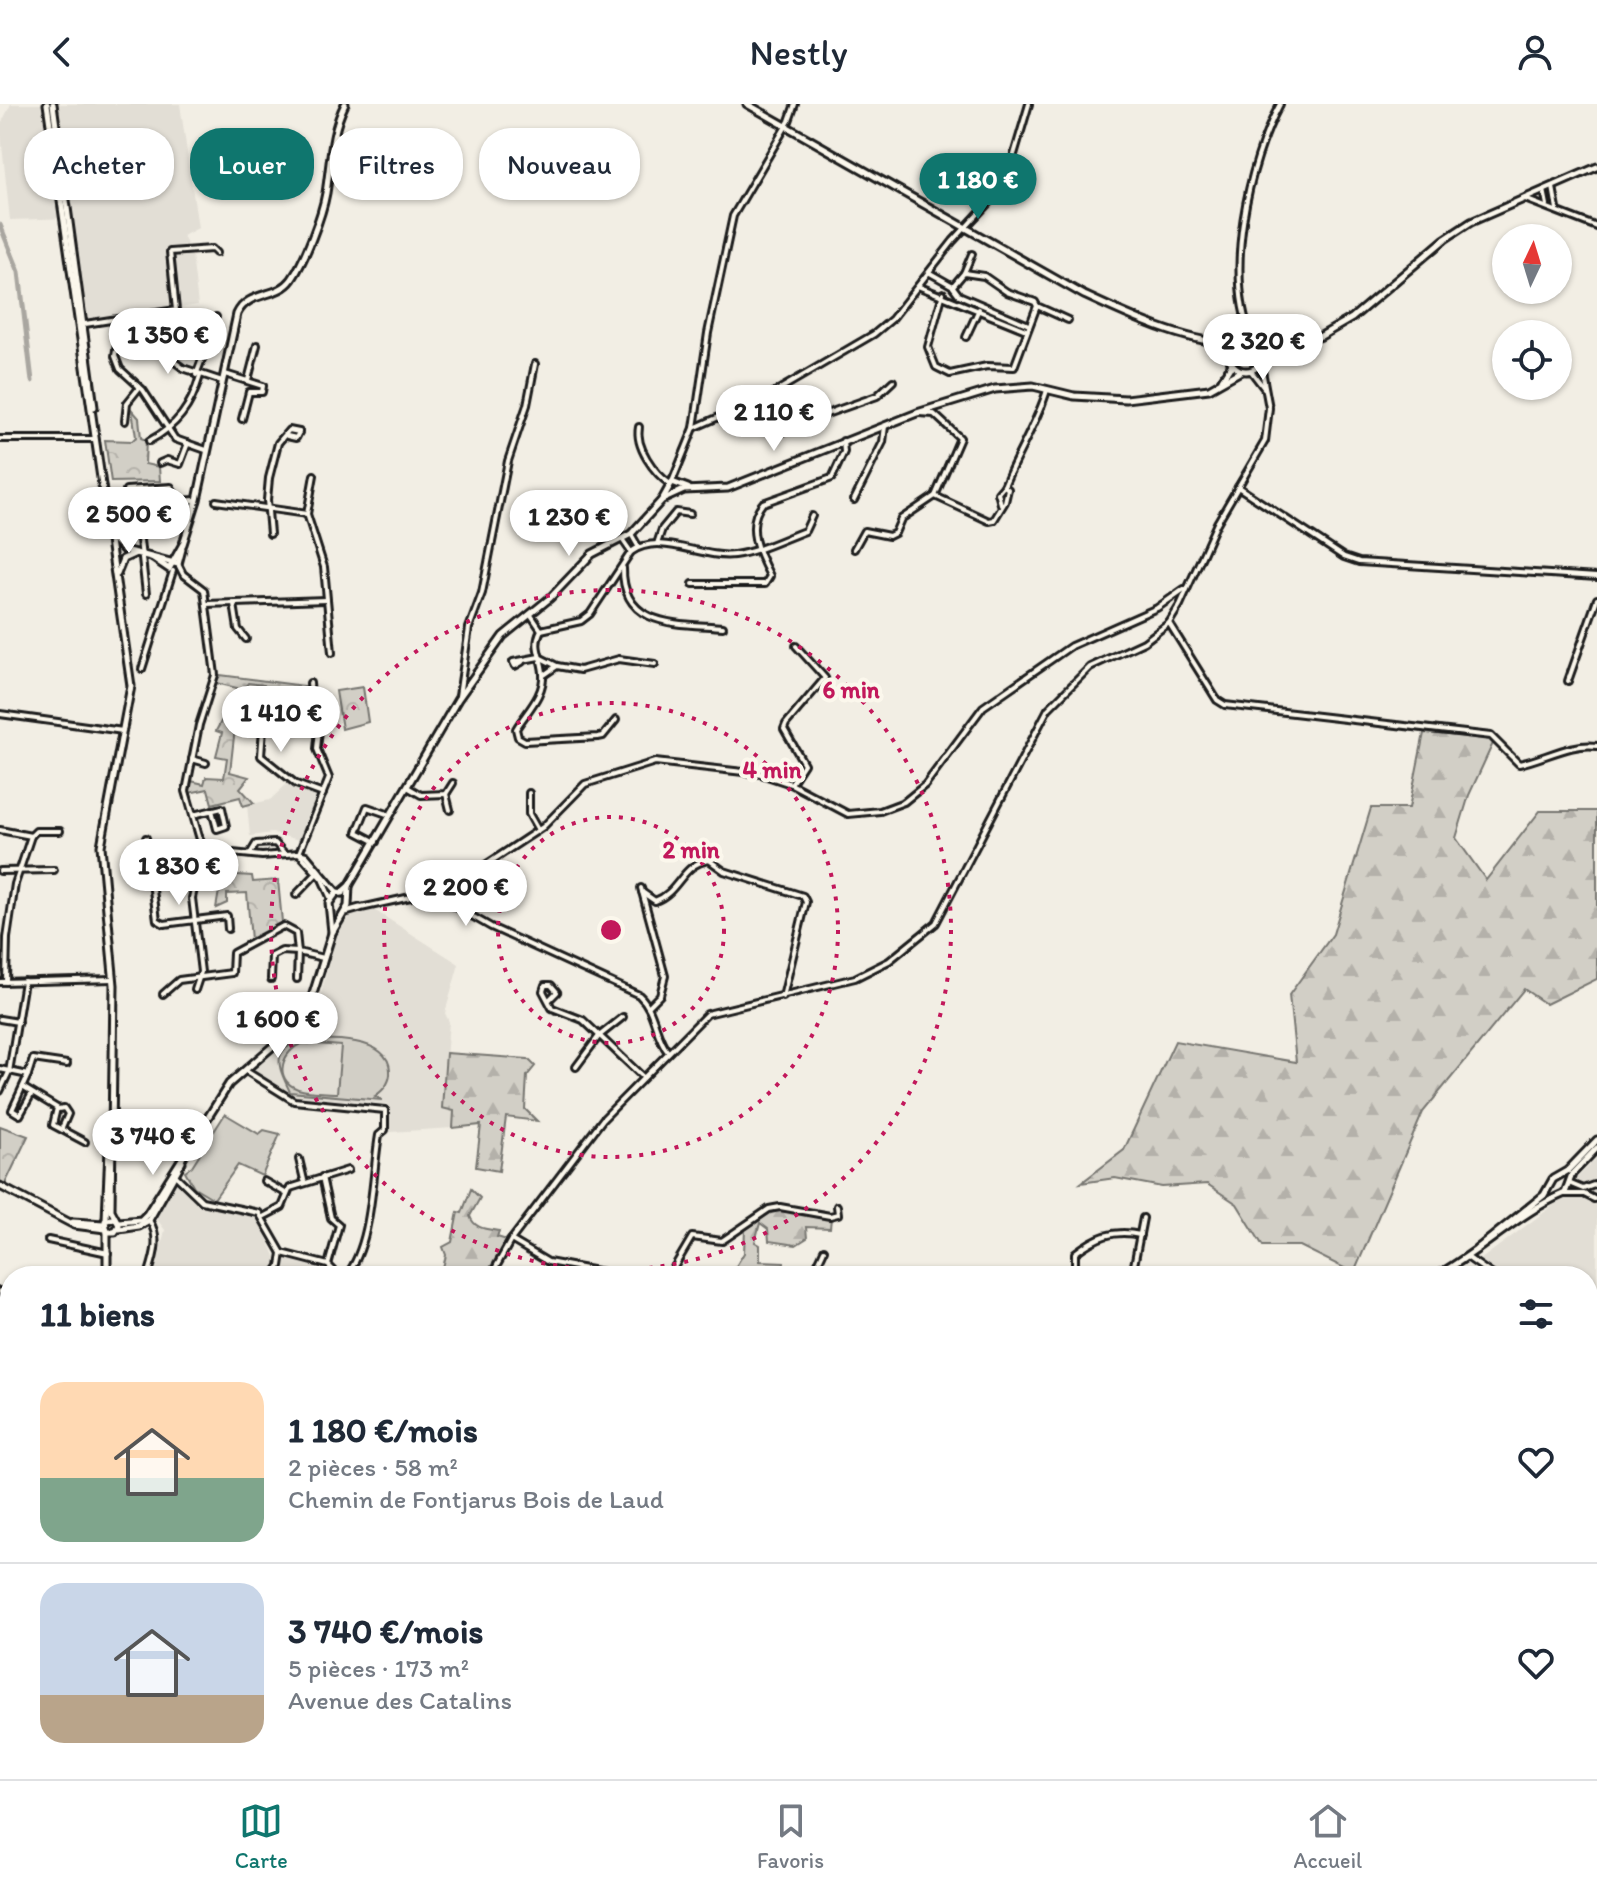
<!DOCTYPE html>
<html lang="fr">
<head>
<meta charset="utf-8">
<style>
	:root { --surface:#fff; --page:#f2f2f3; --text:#1f2937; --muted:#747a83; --line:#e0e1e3; --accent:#0f766e }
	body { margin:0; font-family:Itim,sans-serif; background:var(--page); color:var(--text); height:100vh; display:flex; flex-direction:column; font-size:30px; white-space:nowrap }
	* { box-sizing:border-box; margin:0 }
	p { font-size:26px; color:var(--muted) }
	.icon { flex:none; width:44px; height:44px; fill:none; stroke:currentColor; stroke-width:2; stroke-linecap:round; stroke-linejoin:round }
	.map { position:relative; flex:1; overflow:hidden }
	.drawer { position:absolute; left:0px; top:1162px; width:1598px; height:514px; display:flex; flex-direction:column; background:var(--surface); border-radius:32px 32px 0 0; box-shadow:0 2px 6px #0004 }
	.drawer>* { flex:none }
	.banner { position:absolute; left:24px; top:24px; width:800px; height:72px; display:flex; gap:16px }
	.needle { width:52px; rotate:4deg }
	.fabs { position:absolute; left:1492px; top:120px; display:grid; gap:16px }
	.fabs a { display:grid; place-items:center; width:80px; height:80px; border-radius:50%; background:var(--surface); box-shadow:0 2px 6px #0004; font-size:40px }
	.price { position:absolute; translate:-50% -68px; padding:0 18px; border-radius:28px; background:#fff; color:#222; font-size:26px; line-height:52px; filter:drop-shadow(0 2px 4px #0008) }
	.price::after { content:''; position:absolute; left:50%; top:48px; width:24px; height:18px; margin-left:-12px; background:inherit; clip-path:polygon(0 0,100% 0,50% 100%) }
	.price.current { background:var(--accent); color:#fff }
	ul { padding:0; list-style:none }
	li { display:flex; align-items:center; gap:24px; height:200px; padding:0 40px }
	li+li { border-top:2px solid var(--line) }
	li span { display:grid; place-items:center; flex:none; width:224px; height:160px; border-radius:24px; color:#555 }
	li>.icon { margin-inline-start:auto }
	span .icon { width:96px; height:96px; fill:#fffc; stroke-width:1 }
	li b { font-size:34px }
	h2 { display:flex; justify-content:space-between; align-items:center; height:96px; padding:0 40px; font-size:34px }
	.tag { padding:0 28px; border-radius:32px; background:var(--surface); box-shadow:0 2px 6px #0004; font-size:28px; line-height:72px }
	.tag.current { background:var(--accent); color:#fff }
	header { display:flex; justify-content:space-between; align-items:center; height:104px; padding:0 40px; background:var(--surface); font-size:36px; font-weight:600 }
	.dock { display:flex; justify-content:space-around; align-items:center; height:112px; border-top:2px solid var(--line); background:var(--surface); font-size:22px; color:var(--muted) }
	.dock a { display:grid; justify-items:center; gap:4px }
	.dock .current { color:var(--accent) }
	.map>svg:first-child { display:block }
	.built { fill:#e2ded5 }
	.grass { fill:url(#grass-dots); stroke:#777671; stroke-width:2 }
	.forest { fill:url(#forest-firs); stroke:#777671; stroke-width:2 }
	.park { fill:url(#park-crowns); stroke:#777671; stroke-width:2 }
	.pitch { fill:#d2cfc6; stroke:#777671; stroke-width:2; fill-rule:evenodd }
	.water { fill:url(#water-ripples); stroke:#716f6b; stroke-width:2 }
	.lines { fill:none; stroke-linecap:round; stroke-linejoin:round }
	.canal { stroke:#a9a6a0; stroke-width:5 }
	.street-casing { stroke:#1c1c1c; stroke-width:10 }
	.secondary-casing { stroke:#1c1c1c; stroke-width:11 }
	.street { stroke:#fbf7ec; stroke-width:4 }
	.secondary { stroke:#fbf7ec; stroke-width:5 }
	.ring { fill:none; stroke:#c2185b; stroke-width:4; stroke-dasharray:4 8 }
	.centre { fill:#c2185b; stroke:#fbf7ec; stroke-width:4 }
	.ring-label { font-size:24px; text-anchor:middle; font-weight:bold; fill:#c2185b; stroke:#fbf7ec; stroke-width:8; stroke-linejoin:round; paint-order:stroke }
</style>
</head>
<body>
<header><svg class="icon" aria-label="back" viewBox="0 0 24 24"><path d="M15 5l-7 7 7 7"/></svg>Nestly<svg class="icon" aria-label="person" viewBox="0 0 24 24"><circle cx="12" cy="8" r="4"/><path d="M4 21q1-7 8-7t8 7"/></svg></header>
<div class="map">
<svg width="1597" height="1675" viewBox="0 0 1597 1675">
	<defs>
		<pattern id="grass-dots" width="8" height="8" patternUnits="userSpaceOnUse" patternTransform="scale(2)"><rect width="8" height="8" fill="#d2cfc6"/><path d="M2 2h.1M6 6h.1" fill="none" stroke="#b4b1aa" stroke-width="1.8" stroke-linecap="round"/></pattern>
		<pattern id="forest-firs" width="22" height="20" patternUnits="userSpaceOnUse" patternTransform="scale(2)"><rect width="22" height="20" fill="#d2cfc6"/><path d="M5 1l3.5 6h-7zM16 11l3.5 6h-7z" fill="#b4b1aa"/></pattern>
		<pattern id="park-crowns" width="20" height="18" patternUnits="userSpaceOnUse" patternTransform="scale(2)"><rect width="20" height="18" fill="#d2cfc6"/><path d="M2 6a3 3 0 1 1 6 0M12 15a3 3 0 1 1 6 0" fill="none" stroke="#b4b1aa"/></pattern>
		<pattern id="water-ripples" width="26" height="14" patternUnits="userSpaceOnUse" patternTransform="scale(2)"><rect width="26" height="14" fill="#a9a6a0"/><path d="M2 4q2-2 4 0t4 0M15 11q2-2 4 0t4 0" fill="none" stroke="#898682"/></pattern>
	</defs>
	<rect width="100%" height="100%" fill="#f2eee4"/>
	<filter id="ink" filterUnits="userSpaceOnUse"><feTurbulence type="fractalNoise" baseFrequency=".0125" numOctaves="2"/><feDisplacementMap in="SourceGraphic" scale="16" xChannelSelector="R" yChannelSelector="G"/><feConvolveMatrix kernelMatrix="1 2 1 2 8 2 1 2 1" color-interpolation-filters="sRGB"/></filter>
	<g filter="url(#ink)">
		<g class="built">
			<polygon points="11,0 180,0 198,124 183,132 192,151 198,201 86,219 72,114 10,116 0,22"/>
			<polygon points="289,678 318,693 304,733 299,736 272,729 250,732 247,701 270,696"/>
			<polygon points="371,804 459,860 445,909 449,918 442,1004 454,1007 453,1024 390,1028 387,1000 298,994 253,969 253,965 300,928 317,904 340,818 347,810"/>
			<polygon points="1597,1054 1597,1210 1588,1206 1588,1172 1501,1172 1480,1156 1570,1089 1577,1083 1576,1075"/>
			<polygon points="178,1078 192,1095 204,1101 258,1114 276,1154 292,1154 329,1164 334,1172 154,1172 165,1126 156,1114 173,1079"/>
		</g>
		<polygon class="grass" points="220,571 305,582 304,591 287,589 287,596 263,594 264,581 248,579 236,595 237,584 216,579"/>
		<g class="forest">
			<polygon points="1424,629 1495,635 1469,691 1456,734 1486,776 1540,707 1597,707 1597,875 1546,900 1524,885 1423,1008 1354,1169 1300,1142 1263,1142 1237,1100 1207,1080 1162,1083 1115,1074 1081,1079 1124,1046 1175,937 1296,958 1289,891 1333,830 1371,704 1409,704"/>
			<polygon points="446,949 528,955 535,962 527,972 525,1005 537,1017 506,1013 499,1067 476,1063 481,1021 453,1024 454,1007 442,1004"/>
			<path d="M471,1085L480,1094L470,1112C474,1125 487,1125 499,1127L497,1133L507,1136L485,1172H441L446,1151L443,1143L452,1138L458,1108L462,1109Z"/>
			<polygon points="782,1105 831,1114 830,1124 806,1123 807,1134 796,1141 769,1137 768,1125 760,1119 755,1138 760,1141 760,1157 784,1158 783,1171 730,1172 744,1149 745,1125 763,1111"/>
		</g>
		<g class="park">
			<polygon points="132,306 139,314 141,334 146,336 145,360 159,363 160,377 111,378 105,336 132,337 136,333"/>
			<polygon points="363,583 368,618 342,625 336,587"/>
			<polygon points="224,612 236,615 230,668 249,673 240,684 254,699 243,702 240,693 212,700 208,685 189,689 191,677 204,680 206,673 224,674 227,654 216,652 222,629 216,627"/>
			<polygon points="222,770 252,772 253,778 278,776 282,818 251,836 247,789 227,790 227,799 216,804"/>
			<polygon points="0,1022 28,1032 5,1080 0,1077"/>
		</g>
		<g class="pitch">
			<path d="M302,936C327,935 388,932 390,966C391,977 384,986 375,992L382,996L290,988C280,966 268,946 302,936ZM304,939L341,942L337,989C325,988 310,989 298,985C272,976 282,945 304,939Z"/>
			<polygon points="225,1010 259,1030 264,1026 280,1030 262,1072 238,1061 214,1095 194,1083 185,1067 192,1062"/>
		</g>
		<polygon class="water" points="1066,1666 1142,1666 1138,1675 1069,1675"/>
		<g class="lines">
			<g class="canal">
				<polyline points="0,121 19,168 32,277"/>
				<polyline points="198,1675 208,1666"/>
			</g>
			<defs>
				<g id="street">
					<polyline points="1553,83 1557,105"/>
					<polyline points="1544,86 1547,101"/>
					<polyline points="1525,95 1597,123"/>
					<polyline points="930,169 953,182 964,169 984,172 1007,188 1035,198 1037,202 1014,263 987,262 950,270 936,263 928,243 943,189"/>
					<polyline points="964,169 972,150"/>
					<polyline points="920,183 1026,226"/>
					<polyline points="953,183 959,191 1029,221"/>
					<polyline points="1037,202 1068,216"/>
					<polyline points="85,220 176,206 170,148 212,145 216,149"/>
					<polyline points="208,220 216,213"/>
					<polyline points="189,222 208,220 210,234 196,271"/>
					<polyline points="966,233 979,205"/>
					<polyline points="1240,234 1244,212"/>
					<path d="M1252,234C1224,170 1248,59 1280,0"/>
					<polyline points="1251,267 1264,284"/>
					<polyline points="225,270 263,282 262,288 249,288 242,315"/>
					<polyline points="248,276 257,241"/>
					<polyline points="773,289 789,319 798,320 877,292 893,277"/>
					<polyline points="125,317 127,299 139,284"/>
					<path d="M639,323C635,343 654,369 670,380"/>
					<polyline points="694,324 773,289 874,230 892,215 953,137 1005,81 1029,0"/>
					<polyline points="782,328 789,319"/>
					<polyline points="287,332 296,334 299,328"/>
					<polyline points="0,335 95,335"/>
					<path d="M149,337C177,322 191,303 200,272"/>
					<polyline points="206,346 175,335 143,286 120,265 115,252 117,240 128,232 143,234 183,264 222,277"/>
					<polyline points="160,359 167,356 180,360 188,339"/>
					<polyline points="314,371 307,410 324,463 332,549"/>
					<polyline points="672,378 694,324 708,229 733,112 789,17 795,0"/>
					<path d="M1004,382C1017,350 1038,317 1047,286"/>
					<polyline points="1238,383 1344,453 1359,458 1597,473"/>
					<polyline points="935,392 989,417 994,416 1005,398 1008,385 1004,382 998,389 1001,400"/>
					<polyline points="177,395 171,383 126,386 127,399 197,396"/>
					<polyline points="854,396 883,338 885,322"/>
					<polyline points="216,397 307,410"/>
					<polyline points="137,409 146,490"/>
					<polyline points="141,428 164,426 163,406"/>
					<polyline points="270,430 267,396 269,374 278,339 289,326 299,328"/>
					<polyline points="631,430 638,442"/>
					<polyline points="622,435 631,448"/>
					<polyline points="657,440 662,425 676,408 690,410"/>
					<polyline points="854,445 864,427 889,432 895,429 901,415 935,392 960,334 934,310 919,309"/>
					<polyline points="178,460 183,470 204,486 215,571 199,621 186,687 203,746"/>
					<path d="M623,464C622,525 679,519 723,523"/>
					<path d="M693,480H765L770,472C759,451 744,421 763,399L832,374L844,348L843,337"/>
					<polyline points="206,500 326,496"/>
					<polyline points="234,500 238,525 246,535"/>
					<polyline points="531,511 541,526"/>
					<path d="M1169,519L1217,596L1225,601L1491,632L1519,660C1544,655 1572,638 1597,642"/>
					<path d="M541,526L581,517L590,510L631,448C661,427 701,455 734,451C758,448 783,435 805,427L812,412"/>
					<path d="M541,526C532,543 542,552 543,569C545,591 526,608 516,625L518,633L525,637L598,633L603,632L616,616"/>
					<polyline points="522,558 515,562 513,558 539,553 557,562 580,566 619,555 655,560"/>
					<polyline points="142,565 173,467"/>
					<polyline points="544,571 557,562"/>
					<polyline points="1568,577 1597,495"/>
					<polyline points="459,592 469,524 482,489 508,357 527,301 535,260"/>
					<polyline points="265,597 261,652 296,680 323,690"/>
					<polyline points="0,610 123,627"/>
					<polyline points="192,655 206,659"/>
					<polyline points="791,680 804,660 784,625 786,620 825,574 796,542"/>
					<polyline points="409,684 421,691 446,690 453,679"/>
					<polyline points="529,689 529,710 538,726"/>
					<polyline points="446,690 450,706"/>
					<polyline points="193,711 222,704 226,722 217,725 212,706"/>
					<polyline points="0,726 31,732 36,727 60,727"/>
					<polyline points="146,734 157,816 164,820 227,812 228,825"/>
					<polyline points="376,738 357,728 367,703 390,711"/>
					<polyline points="203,746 262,752 299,749"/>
					<polyline points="299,749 329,674 317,645 320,616 312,608 310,579"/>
					<polyline points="299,749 322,775 331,795"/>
					<polyline points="299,749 306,751 337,788"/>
					<polyline points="250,750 256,740 275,739 284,749"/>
					<polyline points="0,767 54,766"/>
					<polyline points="641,784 665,872 660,891 649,902"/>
					<path d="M430,788L491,823L639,891C656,907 654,931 668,948"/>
					<path d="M642,788L655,797C680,788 681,760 709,756L724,767L803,792L806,798L783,893"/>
					<polyline points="296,791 317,769"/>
					<polyline points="361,804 424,790 478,766 543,723 585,680 655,658 761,670 791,680 848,710 880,707 904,698 925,681 983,603 1071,542 1157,504 1184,485"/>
					<polyline points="271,875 272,852 282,847 298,848 297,875"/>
					<polyline points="0,878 113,875"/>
					<polyline points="6,878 7,834 15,780 31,732"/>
					<polyline points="195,886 201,868 192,794 203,746"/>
					<polyline points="163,890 179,876 232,869 233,849 283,822 296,829 298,848 323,854"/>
					<polyline points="549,896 557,888 551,881 545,881 543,887 552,904 583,916 643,973"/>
					<polyline points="0,915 18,918"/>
					<polyline points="576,963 599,932 623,913"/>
					<polyline points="0,965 28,971 33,955 67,960"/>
					<path d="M246,967L294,997L385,1006V1026L379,1031C372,1071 373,1140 346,1172"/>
					<polyline points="28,971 12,1006 20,1011 31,991"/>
					<polyline points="24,984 57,1004 53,1021 85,1038"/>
					<polyline points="0,987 9,968 24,877"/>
					<polyline points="58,1005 64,1004 68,1010 62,1024"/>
					<polyline points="299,1055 304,1076"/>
					<polyline points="173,1069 202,1097 259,1109 282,1149"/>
					<polyline points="322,1073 331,1114 339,1121 328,1161"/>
					<polyline points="264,1077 287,1090"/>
					<polyline points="1571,1080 1583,1085 1594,1081"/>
					<polyline points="1565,1090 1584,1090 1594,1095"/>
					<polyline points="263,1113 282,1103 290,1084 348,1066"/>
					<polyline points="48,1136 108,1149"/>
					<polyline points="511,1136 548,1158 625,1172"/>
					<polyline points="282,1149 328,1161 339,1172"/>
					<polyline points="1467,1153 1494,1172"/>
					<path d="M148,1172C154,1153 161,1134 149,1116"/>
					<polyline points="273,1172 280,1162 282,1149"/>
					<polyline points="491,1172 511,1136 603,1015 707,910 855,874 889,857 936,819 1048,605 1090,563 1144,538 1169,519 1180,501 1217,419 1265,337 1269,304 1261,261"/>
					<polyline points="669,1172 692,1133 722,1137 769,1105 780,1103 830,1112 838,1110 837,1102"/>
					<polyline points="812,1172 824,1146"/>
					<path d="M1068,1172L1075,1164V1149C1096,1133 1113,1125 1140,1131"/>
					<polyline points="1132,1172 1143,1114"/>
					<polyline points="0,1187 10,1198"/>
					<polyline points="1588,1207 1597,1210"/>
					<polyline points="0,1237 10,1220"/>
					<polyline points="0,1364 10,1368"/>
					<polyline points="0,1409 10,1413"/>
					<polyline points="0,1517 10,1521"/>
					<polyline points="0,1646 10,1628"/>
					<path d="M10,1653L5,1669L10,1667C27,1674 41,1668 59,1675"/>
					<polyline points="0,1654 6,1636"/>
					<polyline points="0,1663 10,1643"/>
					<polyline points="266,1666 269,1675"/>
					<polyline points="398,1666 400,1675"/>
					<polyline points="1368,1666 1368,1675"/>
					<polyline points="1429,1666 1479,1675"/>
					<polyline points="1466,1667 1467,1666"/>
					<polyline points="131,1675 136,1666"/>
					<polyline points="355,1675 356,1666"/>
					<polyline points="1371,1675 1372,1666"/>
					<polyline points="1500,1675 1501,1666"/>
				</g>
				<g id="secondary">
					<polyline points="47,0 131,582 101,742 114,881 111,1106 119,1121 115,1128 107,1128 105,1117 114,1114"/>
					<polyline points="53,0 94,303"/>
					<path d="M747,0L1084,191C1129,212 1182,237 1232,240"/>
					<circle cx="1246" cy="250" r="17"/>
					<polyline points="1262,241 1284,243"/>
					<polyline points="1264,253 1321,232 1352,214 1445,135 1471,118 1597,63"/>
					<polyline points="1222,276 1232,260"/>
					<polyline points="662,396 684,386 728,384 917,309 995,285 1033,282 1074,292 1126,295 1209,285 1241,267"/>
					<polyline points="111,433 124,446 178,460 182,445"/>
					<path d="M153,454L169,465L183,440L197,396L237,210C248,186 278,195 292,175C305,156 322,112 326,89C331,58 331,28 345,0"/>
					<polyline points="117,470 123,455 136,449"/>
					<polyline points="341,789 349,782 458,595 503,532 550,494 592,450 631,430 662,396 672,378 688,384"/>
					<polyline points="346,808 360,804"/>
					<polyline points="332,828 329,799 337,788 343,789"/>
					<polyline points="0,1082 74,1121 105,1125"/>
					<polyline points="106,1115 110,1021"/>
					<polyline points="73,1118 104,1120"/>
					<polyline points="119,1118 141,1116 147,1110 229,980 288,929 308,906 332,829 348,802 349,782"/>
					<polyline points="119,1125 139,1122 149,1116 182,1058"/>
					<polyline points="1477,1145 1544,1091 1553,1075 1567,1067 1597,1036"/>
					<polyline points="107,1172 107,1128"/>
					<path d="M1436,1172C1481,1147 1520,1108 1565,1089L1572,1070L1597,1044"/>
					<polyline points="0,1455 10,1433"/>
					<polyline points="1588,1555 1597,1555"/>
					<polyline points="433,1666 436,1675"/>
					<polyline points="440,1666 442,1675"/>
					<polyline points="204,1675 214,1666"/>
					<polyline points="364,1675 365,1666"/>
					<polyline points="368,1675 370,1666"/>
					<polyline points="1249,1675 1284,1666"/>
				</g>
			</defs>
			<use href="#street" class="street-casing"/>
			<use href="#secondary" class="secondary-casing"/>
			<use href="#street" class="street"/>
			<use href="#secondary" class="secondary"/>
		</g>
	</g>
	<g class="ring">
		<circle cx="611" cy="826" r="113"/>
		<circle cx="611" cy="826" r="227"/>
		<circle cx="611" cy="826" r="340"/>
	</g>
	<circle cx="611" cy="826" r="12" class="centre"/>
	<g class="ring-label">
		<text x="851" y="594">6 min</text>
		<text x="772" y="674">4 min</text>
		<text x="691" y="754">2 min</text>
	</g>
</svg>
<div class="fabs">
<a><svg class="needle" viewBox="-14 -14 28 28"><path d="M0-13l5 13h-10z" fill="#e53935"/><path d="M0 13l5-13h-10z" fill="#747a83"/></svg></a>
<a><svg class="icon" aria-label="locate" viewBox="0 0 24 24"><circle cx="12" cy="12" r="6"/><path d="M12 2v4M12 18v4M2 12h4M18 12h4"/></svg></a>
</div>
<b class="price current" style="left:978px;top:117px">1 180 €</b>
<b class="price" style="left:168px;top:272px">1 350 €</b>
<b class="price" style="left:1263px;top:278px">2 320 €</b>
<b class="price" style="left:774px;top:349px">2 110 €</b>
<b class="price" style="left:129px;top:451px">2 500 €</b>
<b class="price" style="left:569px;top:454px">1 230 €</b>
<b class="price" style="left:281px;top:650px">1 410 €</b>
<b class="price" style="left:179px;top:803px">1 830 €</b>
<b class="price" style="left:466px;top:824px">2 200 €</b>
<b class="price" style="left:278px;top:956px">1 600 €</b>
<b class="price" style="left:153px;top:1073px">3 740 €</b>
<div class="banner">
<a class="tag">Acheter</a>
<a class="tag current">Louer</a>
<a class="tag">Filtres</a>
<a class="tag">Nouveau</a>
</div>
<section class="drawer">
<h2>11 biens<svg class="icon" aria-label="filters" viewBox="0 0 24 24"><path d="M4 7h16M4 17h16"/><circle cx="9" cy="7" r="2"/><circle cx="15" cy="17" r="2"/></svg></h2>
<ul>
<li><span style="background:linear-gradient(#ffd9b3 60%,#7fa58c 0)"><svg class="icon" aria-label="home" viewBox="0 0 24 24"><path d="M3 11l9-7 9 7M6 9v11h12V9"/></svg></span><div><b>1 180 €/mois</b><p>2 pièces · 58 m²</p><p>Chemin de Fontjarus Bois de Laud</p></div><svg class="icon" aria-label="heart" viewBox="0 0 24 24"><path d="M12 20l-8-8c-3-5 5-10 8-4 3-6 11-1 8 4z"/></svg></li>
<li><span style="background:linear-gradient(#c9d6e8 70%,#b9a48a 0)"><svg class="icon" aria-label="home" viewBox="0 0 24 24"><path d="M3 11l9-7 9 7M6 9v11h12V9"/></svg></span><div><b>3 740 €/mois</b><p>5 pièces · 173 m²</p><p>Avenue des Catalins</p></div><svg class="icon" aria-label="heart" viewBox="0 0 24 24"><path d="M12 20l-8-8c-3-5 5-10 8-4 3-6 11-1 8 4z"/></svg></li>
</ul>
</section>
</div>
<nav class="dock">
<a class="current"><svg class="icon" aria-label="map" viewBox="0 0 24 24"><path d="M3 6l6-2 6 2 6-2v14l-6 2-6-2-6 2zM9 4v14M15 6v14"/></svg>Carte</a>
<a><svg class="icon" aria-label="saved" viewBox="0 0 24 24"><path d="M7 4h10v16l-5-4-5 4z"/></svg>Favoris</a>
<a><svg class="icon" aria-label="home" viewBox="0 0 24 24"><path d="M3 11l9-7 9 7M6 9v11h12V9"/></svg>Accueil</a>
</nav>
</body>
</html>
